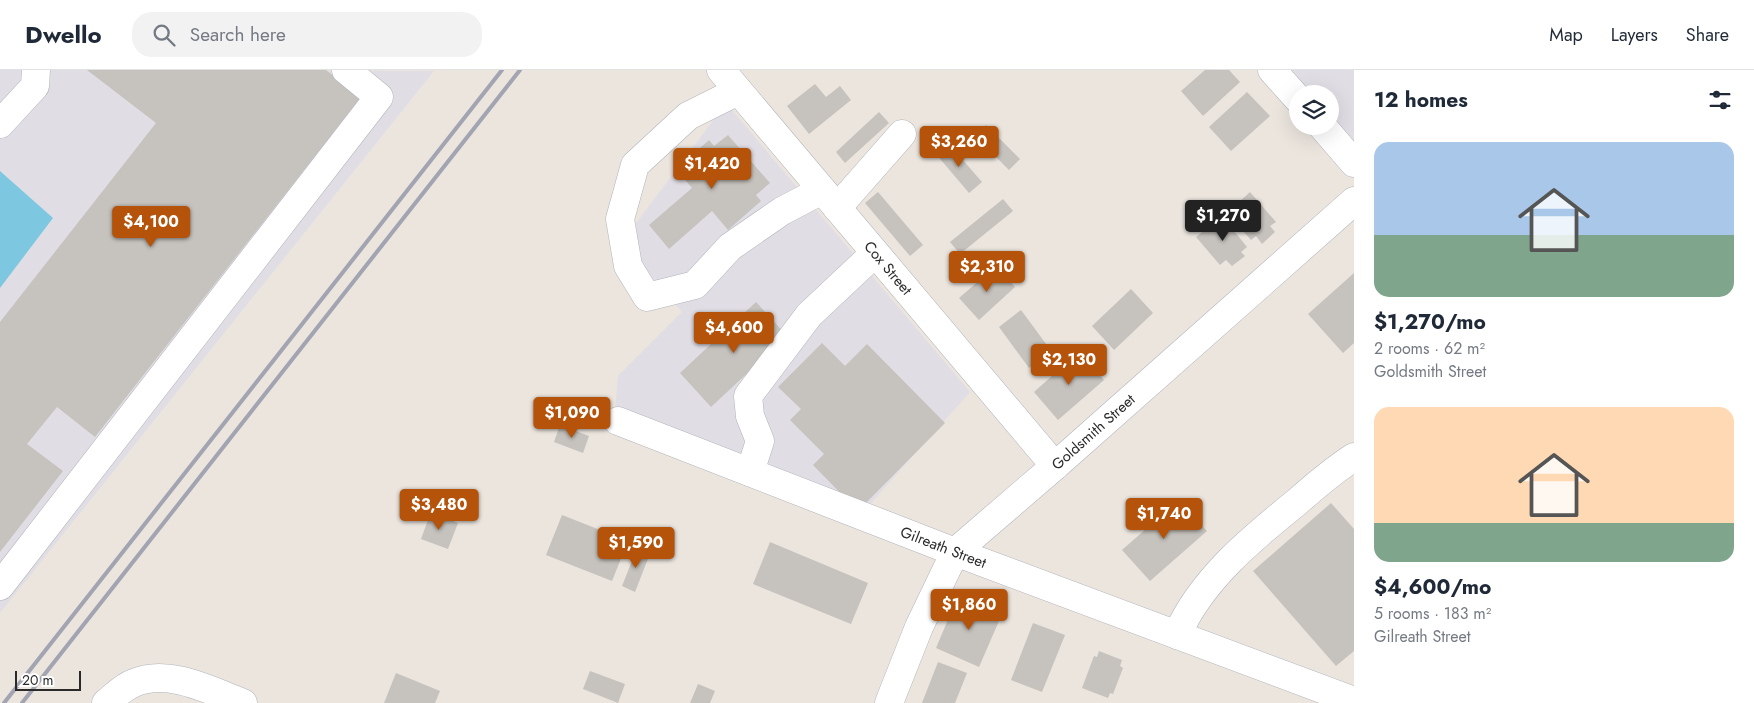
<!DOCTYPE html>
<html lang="en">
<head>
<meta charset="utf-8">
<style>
	:root { --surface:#fff; --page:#f2f2f3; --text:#1f2937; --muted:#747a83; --line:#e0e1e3; --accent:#b45309 }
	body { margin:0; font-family:Jost,sans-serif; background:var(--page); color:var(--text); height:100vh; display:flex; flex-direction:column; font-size:19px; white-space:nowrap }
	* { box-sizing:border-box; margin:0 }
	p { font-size:16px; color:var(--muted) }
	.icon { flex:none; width:28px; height:28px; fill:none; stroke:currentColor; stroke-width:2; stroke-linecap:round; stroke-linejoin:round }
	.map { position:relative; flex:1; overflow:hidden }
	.sheet { display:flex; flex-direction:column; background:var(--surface); width:400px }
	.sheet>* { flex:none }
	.fabs { position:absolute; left:1289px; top:15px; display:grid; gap:10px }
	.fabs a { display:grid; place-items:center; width:50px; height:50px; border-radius:50%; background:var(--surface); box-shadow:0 5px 20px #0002; font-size:25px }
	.scale { position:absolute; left:15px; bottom:12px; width:66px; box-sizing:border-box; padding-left:5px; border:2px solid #2a2a2a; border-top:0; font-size:14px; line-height:18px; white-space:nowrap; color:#2a2a2a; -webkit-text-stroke:4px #fff; paint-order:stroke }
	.price { position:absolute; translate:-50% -42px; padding:0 11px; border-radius:5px; background:var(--accent); color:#fff; font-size:16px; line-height:32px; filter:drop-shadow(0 1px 2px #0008) }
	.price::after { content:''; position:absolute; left:50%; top:30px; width:15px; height:11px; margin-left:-8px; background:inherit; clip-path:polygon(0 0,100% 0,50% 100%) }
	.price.on { background:#222; color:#fff }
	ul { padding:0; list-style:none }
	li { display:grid; align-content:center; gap:10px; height:265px; padding:0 20px }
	li span { display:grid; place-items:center; height:155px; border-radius:15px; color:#555 }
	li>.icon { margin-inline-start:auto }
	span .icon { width:90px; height:90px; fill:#fffc; stroke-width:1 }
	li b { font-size:21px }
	h2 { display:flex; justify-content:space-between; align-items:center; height:60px; padding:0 20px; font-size:21px }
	header { display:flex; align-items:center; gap:30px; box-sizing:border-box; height:70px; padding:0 25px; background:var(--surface); border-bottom:1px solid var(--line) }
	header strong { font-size:24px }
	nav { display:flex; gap:28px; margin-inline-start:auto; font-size:18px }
	.search { width:350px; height:45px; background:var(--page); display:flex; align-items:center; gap:12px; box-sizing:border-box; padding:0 18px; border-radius:20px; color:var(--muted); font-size:19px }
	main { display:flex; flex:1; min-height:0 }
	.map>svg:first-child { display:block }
	.industrial { fill:#e0dee4 }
	.water { fill:#7ec7e0 }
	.building { fill:#c6c2bd }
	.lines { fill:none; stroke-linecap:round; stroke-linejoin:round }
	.minor-casing { stroke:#b2b4bc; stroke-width:29 }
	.minor { stroke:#fff; stroke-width:28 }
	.rail { stroke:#a2a4b2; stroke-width:4 }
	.labels { text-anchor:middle; stroke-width:4.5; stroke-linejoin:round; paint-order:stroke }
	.street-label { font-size:15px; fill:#2a2a2a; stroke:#fff }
</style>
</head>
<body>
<header>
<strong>Dwello</strong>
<div class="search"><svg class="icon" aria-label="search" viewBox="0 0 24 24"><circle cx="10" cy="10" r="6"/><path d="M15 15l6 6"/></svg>Search here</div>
<nav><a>Map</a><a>Layers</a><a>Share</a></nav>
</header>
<main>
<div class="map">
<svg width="1354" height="633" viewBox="0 0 1354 633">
	<rect width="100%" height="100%" fill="#ebe5de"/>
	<g class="industrial">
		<polygon points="0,0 434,1 0,543"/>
		<polygon points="1277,0 1354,0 1354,90 1330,56 1330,24 1298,24"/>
		<polygon points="726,33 970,322 864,441 614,351 618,306 682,242 622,172"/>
	</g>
	<polygon class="water" points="0,101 53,148 0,218"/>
	<g class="building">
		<polygon points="87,0 326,0 361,27 95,367 57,337 27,374 63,401 0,482 0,252 156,53"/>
		<polygon points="1205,0 1229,0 1240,12 1203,46 1181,21"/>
		<polygon points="815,14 826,27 840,16 851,30 809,64 787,36"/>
		<polygon points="1247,22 1270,46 1231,81 1209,57"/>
		<polygon points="879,42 889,53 845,93 836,82"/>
		<polygon points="986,55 1020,89 1009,100 975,66"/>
		<polygon points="728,65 770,113 756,125 761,131 728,160 712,141 669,179 649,155 692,118 676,99 709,70 714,76"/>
		<polygon points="948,73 982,112 969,123 936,84"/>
		<polygon points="878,122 923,175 910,186 865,133"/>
		<polygon points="1250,122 1276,152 1270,156 1275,162 1262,174 1256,166 1251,170 1227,143"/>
		<polygon points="1003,129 1013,141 960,184 950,172"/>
		<polygon points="1222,146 1247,177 1241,182 1245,186 1232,196 1226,190 1220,195 1196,167"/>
		<polygon points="996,196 1015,217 979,250 959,228"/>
		<polygon points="1354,203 1354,273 1343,283 1308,244"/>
		<polygon points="1131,219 1153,243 1114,280 1092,256"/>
		<polygon points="756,232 787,266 711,337 680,303"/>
		<polygon points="1021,240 1052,282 1029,298 999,257"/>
		<polygon points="822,273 845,296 867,274 945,353 858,441 813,395 824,384 790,350 801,339 778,317"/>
		<polygon points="1080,281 1104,310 1058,350 1034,322"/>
		<polygon points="560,355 589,366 583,383 554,372"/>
		<polygon points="1179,430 1207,461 1150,511 1122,480"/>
		<polygon points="1331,433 1354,459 1354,581 1336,596 1253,501"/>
		<polygon points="431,442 458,453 448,479 421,469"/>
		<polygon points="562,445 628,471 612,511 546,485"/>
		<polygon points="770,472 868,513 851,554 753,514"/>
		<polygon points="638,476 651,481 635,522 622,516"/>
		<polygon points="958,526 1002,544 979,597 936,578"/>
		<polygon points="1033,553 1065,565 1042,622 1011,610"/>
		<polygon points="1099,581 1122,590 1120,596 1123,598 1113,624 1110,623 1108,628 1082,618 1094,586 1097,587"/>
		<polygon points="938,592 967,603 955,633 922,633"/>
		<polygon points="590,601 625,614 618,633 583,619"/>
		<polygon points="396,603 440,621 435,633 384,633"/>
		<polygon points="698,614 715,621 710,633 690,633"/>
	</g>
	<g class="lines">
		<defs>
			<g id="minor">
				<path id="s1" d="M721,0L1055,396"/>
				<polyline points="1272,0 1298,29"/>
				<polyline points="738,21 688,46 635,95 620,149 628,196 647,227 695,215 730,177 782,141 822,120"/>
				<polyline points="0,54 35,16 36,0"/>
				<polyline points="1322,56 1354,93"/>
				<polyline points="837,138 902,64"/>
				<path id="s2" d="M618,351L955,482L1354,631"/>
				<polyline points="750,402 760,371 750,346 748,326 809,245 875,183"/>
				<polyline points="0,516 379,27 346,0"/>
				<path d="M1177,565C1201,510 1251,469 1297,432C1315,416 1334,400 1354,387"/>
				<path d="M106,633C115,626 123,617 134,613C169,598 211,621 243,633"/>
				<path id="s3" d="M889,633L919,557L955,482L1055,396L1354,131"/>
			</g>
		</defs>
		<use href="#minor" class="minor-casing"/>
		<use href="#minor" class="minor"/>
		<g class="rail">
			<polyline points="4,633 502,0"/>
			<polyline points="22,633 520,0"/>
		</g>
	</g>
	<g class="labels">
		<g class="street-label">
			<text dy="5" stroke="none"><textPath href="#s1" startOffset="259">Cox Street</textPath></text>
			<text dy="5" stroke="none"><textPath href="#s3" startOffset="348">Goldsmith Street</textPath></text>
			<text dy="5" stroke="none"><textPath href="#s2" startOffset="349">Gilreath Street</textPath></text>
		</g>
	</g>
</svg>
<div class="fabs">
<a><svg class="icon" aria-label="layers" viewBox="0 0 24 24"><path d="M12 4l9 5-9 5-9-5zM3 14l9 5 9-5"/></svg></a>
</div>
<div class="scale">20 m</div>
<b class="price" style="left:959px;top:98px">$3,260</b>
<b class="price" style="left:712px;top:120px">$1,420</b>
<b class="price on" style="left:1223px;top:172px">$1,270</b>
<b class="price" style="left:151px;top:178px">$4,100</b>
<b class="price" style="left:987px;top:223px">$2,310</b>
<b class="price" style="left:734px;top:284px">$4,600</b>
<b class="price" style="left:1069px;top:316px">$2,130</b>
<b class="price" style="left:572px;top:369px">$1,090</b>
<b class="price" style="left:439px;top:461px">$3,480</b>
<b class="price" style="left:1164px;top:470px">$1,740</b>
<b class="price" style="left:636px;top:499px">$1,590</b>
<b class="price" style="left:969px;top:561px">$1,860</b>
</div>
<section class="sheet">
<h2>12 homes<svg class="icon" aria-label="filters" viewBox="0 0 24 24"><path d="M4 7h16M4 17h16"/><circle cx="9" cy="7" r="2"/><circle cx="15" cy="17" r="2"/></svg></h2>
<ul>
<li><span style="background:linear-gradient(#a9c7e8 60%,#7fa58c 0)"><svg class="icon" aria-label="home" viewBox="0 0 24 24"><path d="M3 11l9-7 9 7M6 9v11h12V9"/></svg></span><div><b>$1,270/mo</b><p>2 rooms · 62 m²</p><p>Goldsmith Street</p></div></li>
<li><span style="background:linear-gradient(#ffd9b3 75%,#7fa58c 0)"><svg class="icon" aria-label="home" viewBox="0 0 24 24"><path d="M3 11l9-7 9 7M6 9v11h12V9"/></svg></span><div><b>$4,600/mo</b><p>5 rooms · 183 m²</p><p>Gilreath Street</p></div></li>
</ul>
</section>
</main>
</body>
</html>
